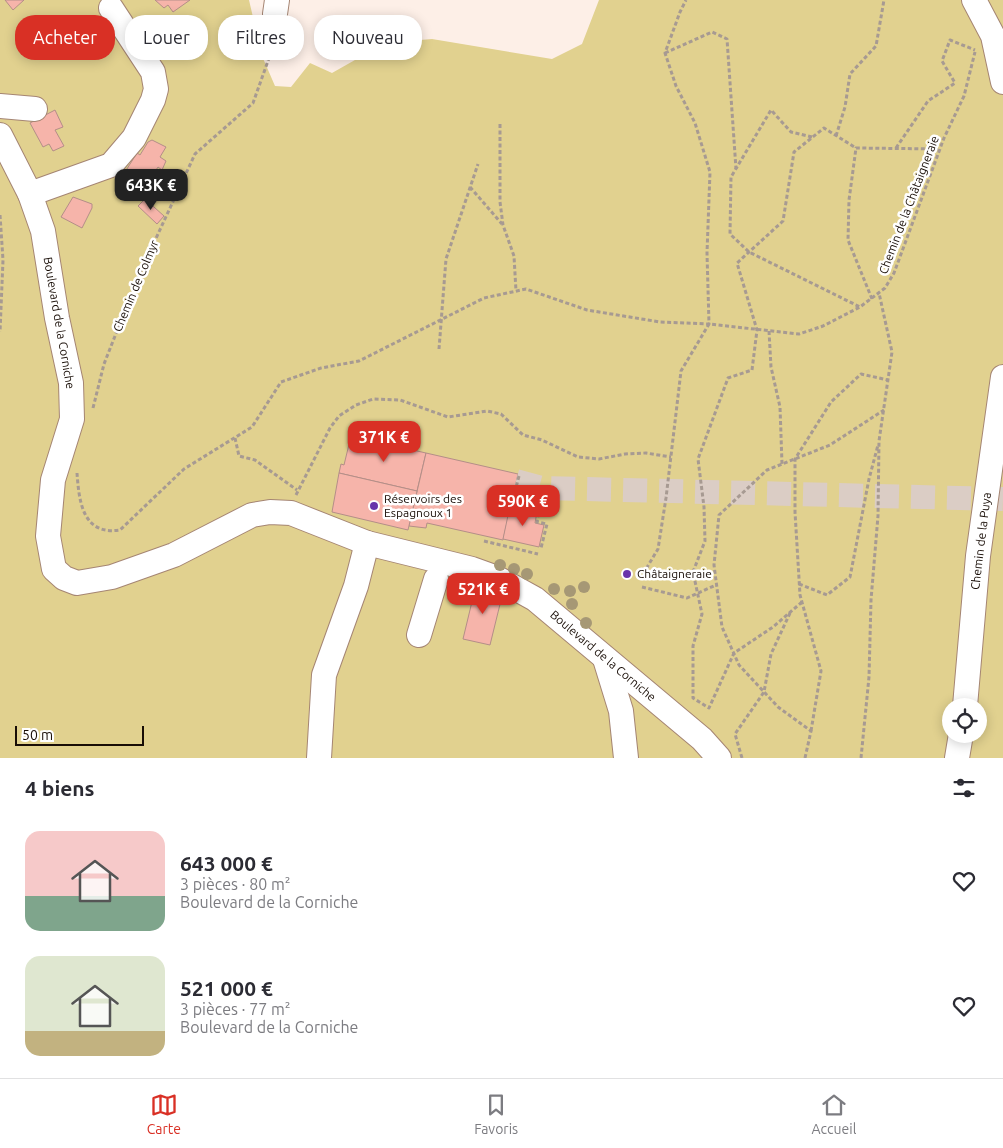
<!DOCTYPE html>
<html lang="fr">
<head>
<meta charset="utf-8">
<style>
	:root { --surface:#fff; --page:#f2f2f3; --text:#2b2b33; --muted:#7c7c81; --line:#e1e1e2; --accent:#d93025 }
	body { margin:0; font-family:Ubuntu,sans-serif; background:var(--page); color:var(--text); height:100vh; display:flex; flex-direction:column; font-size:19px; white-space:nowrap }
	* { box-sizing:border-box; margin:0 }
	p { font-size:16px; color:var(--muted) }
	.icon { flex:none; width:28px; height:28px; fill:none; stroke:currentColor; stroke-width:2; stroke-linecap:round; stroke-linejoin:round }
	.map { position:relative; height:758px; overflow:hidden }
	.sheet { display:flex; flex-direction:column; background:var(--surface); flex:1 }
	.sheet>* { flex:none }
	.hud { position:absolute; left:15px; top:15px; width:500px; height:45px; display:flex; gap:10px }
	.fabs { position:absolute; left:942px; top:698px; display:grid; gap:10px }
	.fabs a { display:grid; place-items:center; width:45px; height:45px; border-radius:50%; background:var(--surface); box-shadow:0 2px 12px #0003; font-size:25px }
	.scale { position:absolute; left:15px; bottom:12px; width:129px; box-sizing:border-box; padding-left:5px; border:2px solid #180d06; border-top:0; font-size:14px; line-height:18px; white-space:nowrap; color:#180d06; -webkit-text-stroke:4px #fff; paint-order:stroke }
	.price { position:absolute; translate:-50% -42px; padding:0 11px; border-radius:10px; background:var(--accent); color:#fff; font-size:16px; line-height:32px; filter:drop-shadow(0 1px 2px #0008) }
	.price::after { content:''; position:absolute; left:50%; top:30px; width:15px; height:11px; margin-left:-8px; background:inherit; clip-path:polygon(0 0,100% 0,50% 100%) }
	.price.active { background:#222; color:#fff }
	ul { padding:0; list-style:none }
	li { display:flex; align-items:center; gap:15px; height:125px; padding:0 25px }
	li span { display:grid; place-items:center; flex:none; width:140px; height:100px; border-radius:15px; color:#555 }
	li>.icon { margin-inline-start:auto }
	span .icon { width:60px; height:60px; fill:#fffc; stroke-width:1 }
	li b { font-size:21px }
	h2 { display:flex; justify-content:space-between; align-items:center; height:60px; padding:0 25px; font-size:21px }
	.pill { padding:0 18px; border-radius:20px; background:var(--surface); box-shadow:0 2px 12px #0003; font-size:18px; line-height:45px }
	.pill.active { background:var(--accent); color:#fff }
	.dock { display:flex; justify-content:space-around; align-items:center; height:70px; border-top:1px solid var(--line); background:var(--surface); font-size:14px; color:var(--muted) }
	.dock a { display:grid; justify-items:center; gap:2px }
	.dock .active { color:var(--accent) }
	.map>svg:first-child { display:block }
	.green { fill:#e1d18f; fill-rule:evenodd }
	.building { fill:#f6b4aa; stroke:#b48e88 }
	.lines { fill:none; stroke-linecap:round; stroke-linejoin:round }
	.minor-tunnel { stroke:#dbcdc5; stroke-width:24; stroke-dasharray:24 12; stroke-linecap:butt }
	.minor-casing { stroke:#a58573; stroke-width:26 }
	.path { stroke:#a79a92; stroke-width:3; stroke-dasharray:4 2.5; stroke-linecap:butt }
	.minor { stroke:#fff; stroke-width:24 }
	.tree { fill:#a69875 }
	.poi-dot { fill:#6834ab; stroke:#fff; stroke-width:2 }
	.labels { text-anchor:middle; stroke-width:5; stroke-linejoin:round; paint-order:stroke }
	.street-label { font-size:12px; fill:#180d06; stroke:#fff }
	.poi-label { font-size:12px; fill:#180d06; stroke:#fff; text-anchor:start }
</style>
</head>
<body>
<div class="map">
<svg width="1003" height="758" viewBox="0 0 1003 758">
	<rect width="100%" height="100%" fill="#fdefe7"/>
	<path class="green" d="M0,0H249L262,56L275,86L291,87L310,63L332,73L385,43L432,39L552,59L582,44L599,0H1003V758H0ZM951,706H979V734H951Z"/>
	<g class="building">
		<polygon points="5,0 24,0 13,10"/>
		<polygon points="155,0 190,0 173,12 168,5 164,8"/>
		<polygon points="148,23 155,34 143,43 136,32"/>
		<polygon points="55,110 63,127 55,130 64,146 53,151 49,144 43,147 30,123"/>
		<polygon points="152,140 166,147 160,157 166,161 162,170 158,167 147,184 125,172 137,153 140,155 148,142"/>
		<polygon points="73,197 92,204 92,208 82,228 61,217"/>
		<polygon points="145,199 164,216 157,224 138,206"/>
		<polygon points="351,436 426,453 417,491 339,473 341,464 344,465"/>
		<polygon points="426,453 518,474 503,540 427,523 426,528 409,526"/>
		<polygon points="339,473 417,491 408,530 332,512"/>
		<polygon points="510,506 537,512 535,523 544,525 539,547 503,539"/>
		<polygon points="476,585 503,592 490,645 463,639"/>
	</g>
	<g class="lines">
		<polyline class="minor-tunnel" points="516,481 542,488 1003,499"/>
		<defs>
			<g id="minor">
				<polyline points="974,0 993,36 1003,82"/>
				<polyline points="275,14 277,0"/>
				<polyline points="0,106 35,109"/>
				<polyline points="0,135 30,194 43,231 57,318 71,383 72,419 53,480 48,536 54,569 64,578 77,583 112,577 174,555 252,515 270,512 291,513 367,543 472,569 497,578 535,599 702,739 719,758"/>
				<polyline points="30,194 111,165 134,138 153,100 156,89 153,72 111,8"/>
				<polyline points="419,635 436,579"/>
				<polyline points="605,659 621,711 626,758"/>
				<polyline points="965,706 978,556 1003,377"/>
				<polyline points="319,758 324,675 356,586 367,543"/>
				<polyline points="957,758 961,734"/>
			</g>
		</defs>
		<use href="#minor" class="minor-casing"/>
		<g class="path">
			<polyline points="665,53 712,32 727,39 736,169"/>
			<polyline points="500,124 500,202 503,225 514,256 516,291"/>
			<polyline points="836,136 845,107 850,74 876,46 884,0"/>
			<polyline points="812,137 791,132 771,110 731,177 730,234 749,252 860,307"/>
			<polyline points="896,148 928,101 955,83 942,61 950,40 975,50"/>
			<polyline points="470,187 502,224"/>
			<polyline points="0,215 3,260 0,332"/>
			<polyline points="872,299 848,240 849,200 856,148 940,149"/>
			<polyline points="769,331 771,367 780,407 782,464"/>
			<polyline points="439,349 446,259 478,164"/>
			<polyline points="93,408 104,364 139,275 195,154 253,103 269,58 274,32"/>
			<polyline points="235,438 239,456 255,460 297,490"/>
			<path d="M77,473C79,500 82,536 120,530L184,469L252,427L281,382L321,368L359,361L484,298L526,289L587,310L660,322L709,324L707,253L710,172L695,123L676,86L665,53L680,12L686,0"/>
			<polyline points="519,476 512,503 539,511 537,522 547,524 541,548"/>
			<polyline points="296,495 330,428 339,416 356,405 373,399 400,400 448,417 487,411 501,414 523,435 542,440 578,457 599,459 625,454 646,453 671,457"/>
			<polyline points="484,541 538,554"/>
			<polyline points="643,574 658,549 666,498 681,371 709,324 799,334 823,326 860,307 885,288 894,273 944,138 964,96 975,52"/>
			<polyline points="799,584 827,595 850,577 869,479 878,445"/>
			<polyline points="642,587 687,598 716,585"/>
			<polyline points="802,602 773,627 734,653 709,708 693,698 693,646 702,614 693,572 705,541 704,507 698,459 728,378 752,370 757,330 737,263 783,221 794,152 824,128 856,148"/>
			<polyline points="811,731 821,671 800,595 795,512 795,459 831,402 861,374 888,380"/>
			<polyline points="742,758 735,734 764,692 771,654 790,613"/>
			<polyline points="805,758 811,731 778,707 739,665 722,627 714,565 719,515 767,470 830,445 884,410"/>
			<polyline points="861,758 869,677 871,600 878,516 879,441 892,352 879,293"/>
		</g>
		<use href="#minor" class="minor"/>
	</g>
	<g class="tree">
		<circle cx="500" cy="565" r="6"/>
		<circle cx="514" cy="569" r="6"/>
		<circle cx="527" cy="574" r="6"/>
		<circle cx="584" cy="587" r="6"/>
		<circle cx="554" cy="589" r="6"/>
		<circle cx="570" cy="591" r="6"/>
		<circle cx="572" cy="604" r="6"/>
		<circle cx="586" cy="623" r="6"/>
	</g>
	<g class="poi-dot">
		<circle cx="374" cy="506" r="5"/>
		<circle cx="627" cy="574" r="5"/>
	</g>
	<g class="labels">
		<g class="street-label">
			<text transform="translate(909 205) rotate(-69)" y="4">Chemin de la Châtaigneraie</text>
			<text transform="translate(136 286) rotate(-67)" y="4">Chemin de Colmyr</text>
			<text transform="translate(59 323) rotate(80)" y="4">Boulevard de la Corniche</text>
			<text transform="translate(981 541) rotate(-83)" y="4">Chemin de la Puya</text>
			<text transform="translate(603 656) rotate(40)" y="4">Boulevard de la Corniche</text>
		</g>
		<g class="poi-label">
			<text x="384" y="503">Réservoirs des<tspan x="384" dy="14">Espagnoux 1</tspan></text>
			<text x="637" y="578">Châtaigneraie</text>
		</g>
	</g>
</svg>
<div class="fabs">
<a><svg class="icon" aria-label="locate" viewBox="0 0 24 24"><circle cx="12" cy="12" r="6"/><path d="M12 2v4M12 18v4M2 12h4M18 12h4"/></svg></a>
</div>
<div class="scale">50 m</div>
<b class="price active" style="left:151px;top:211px">643K €</b>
<b class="price" style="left:384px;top:463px">371K €</b>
<b class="price" style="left:523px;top:527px">590K €</b>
<b class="price" style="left:483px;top:615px">521K €</b>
<div class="hud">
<a class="pill active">Acheter</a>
<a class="pill">Louer</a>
<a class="pill">Filtres</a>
<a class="pill">Nouveau</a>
</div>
</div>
<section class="sheet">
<h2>4 biens<svg class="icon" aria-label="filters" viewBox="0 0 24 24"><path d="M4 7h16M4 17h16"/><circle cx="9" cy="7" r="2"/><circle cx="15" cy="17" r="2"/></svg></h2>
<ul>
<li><span style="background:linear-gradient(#f6c9c9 65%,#7fa58c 0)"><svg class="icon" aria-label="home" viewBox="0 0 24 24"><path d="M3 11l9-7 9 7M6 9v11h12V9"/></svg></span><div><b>643 000 €</b><p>3 pièces · 80 m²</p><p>Boulevard de la Corniche</p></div><svg class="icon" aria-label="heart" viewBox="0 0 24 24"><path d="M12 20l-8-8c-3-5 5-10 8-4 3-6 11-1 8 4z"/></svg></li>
<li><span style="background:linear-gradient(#dfe7d0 75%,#c2b280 0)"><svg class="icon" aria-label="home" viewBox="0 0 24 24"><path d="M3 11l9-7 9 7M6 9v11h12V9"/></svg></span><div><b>521 000 €</b><p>3 pièces · 77 m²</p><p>Boulevard de la Corniche</p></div><svg class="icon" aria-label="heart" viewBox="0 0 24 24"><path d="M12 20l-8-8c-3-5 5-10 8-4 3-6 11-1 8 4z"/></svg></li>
</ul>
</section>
<nav class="dock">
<a class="active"><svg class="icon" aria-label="map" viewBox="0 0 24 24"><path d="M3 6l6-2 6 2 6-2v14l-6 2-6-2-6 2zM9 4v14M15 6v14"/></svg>Carte</a>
<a><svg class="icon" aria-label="saved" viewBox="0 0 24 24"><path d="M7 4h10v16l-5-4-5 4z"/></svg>Favoris</a>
<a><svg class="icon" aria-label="home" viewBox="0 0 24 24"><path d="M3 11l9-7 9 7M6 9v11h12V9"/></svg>Accueil</a>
</nav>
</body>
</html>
